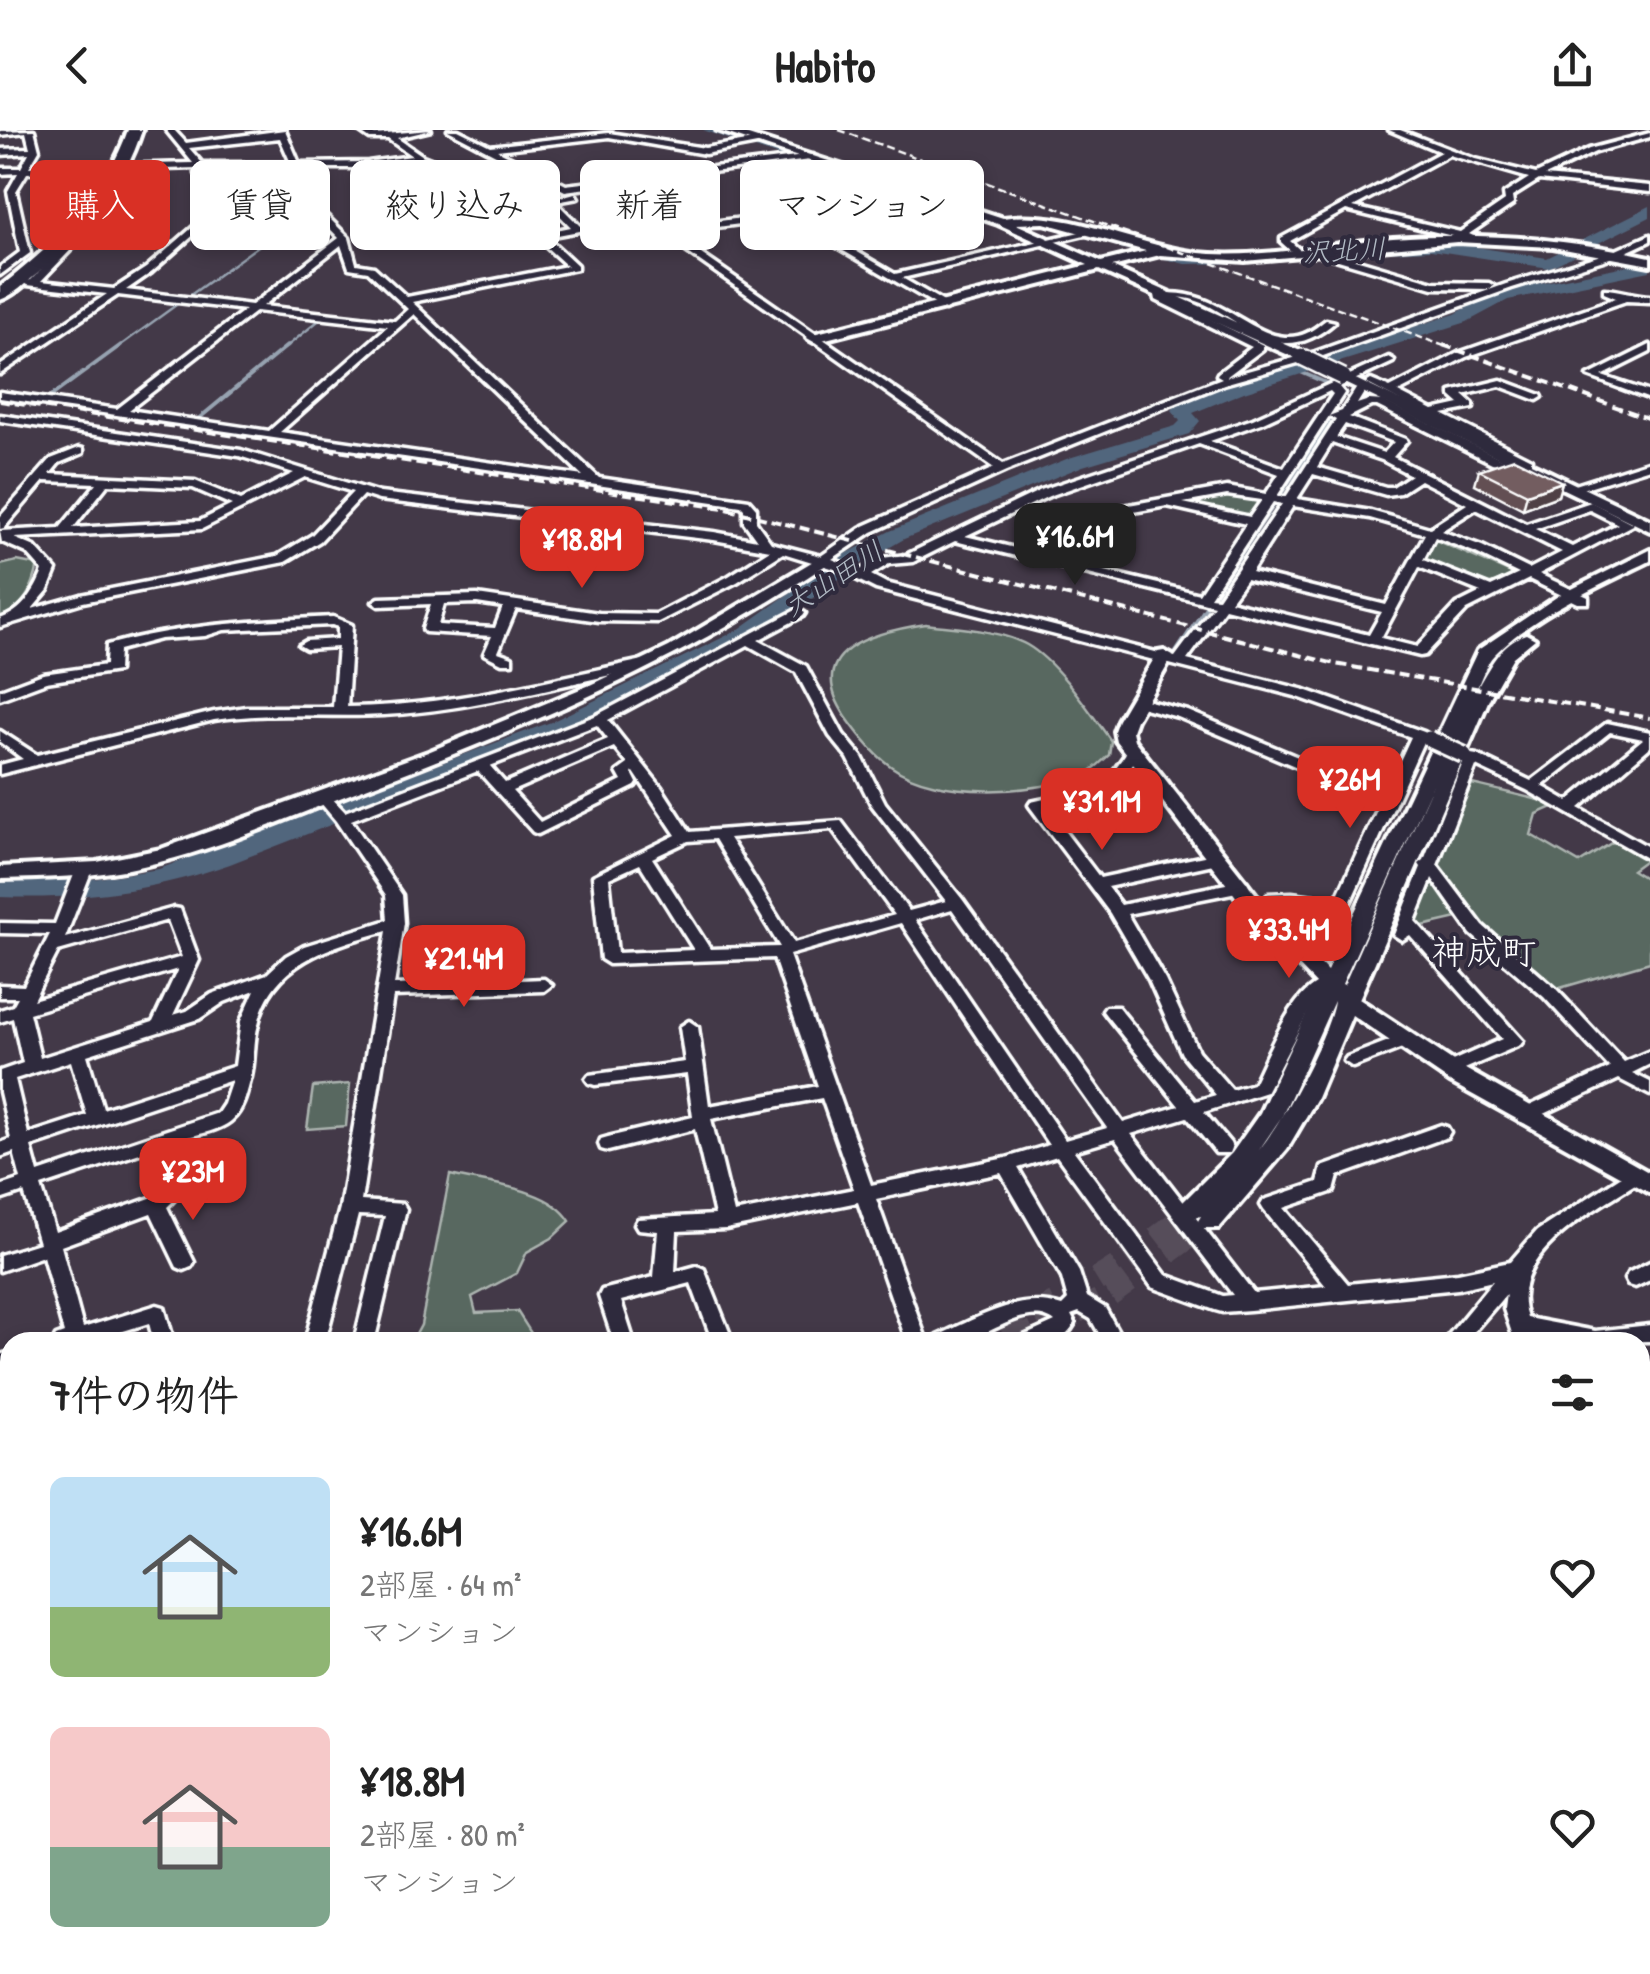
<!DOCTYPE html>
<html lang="ja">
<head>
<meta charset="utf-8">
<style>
	:root { --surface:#fff; --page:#f6f6f6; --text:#222; --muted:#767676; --accent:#d93025 }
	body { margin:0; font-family:"Patrick Hand","Klee One",sans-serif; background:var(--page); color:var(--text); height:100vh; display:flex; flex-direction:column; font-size:38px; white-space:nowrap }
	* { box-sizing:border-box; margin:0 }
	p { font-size:32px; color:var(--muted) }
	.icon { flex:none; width:55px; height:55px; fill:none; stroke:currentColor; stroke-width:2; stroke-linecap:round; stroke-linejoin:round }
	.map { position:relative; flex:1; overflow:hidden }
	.sheet { position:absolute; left:0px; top:1202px; width:1650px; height:642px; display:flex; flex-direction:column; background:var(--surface); border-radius:30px 30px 0 0; box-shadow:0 5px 15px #0003 }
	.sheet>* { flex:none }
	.banner { position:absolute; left:30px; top:30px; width:1000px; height:90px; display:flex; gap:20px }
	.price { position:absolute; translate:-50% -85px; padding:0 22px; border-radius:20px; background:var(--accent); color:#fff; font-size:32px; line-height:65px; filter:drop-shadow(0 2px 5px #0008) }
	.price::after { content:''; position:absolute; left:50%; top:60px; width:30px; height:22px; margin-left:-15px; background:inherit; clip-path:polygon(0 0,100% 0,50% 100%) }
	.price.active { background:#222; color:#fff }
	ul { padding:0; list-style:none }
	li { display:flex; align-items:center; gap:30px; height:250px; padding:0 50px }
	li span { display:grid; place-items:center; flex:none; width:280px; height:200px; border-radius:15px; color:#555 }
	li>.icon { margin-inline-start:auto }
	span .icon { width:120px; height:120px; fill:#fffc; stroke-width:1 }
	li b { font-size:42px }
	h2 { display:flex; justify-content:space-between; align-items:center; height:120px; padding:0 50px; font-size:42px }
	.pill { padding:0 35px; border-radius:15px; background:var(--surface); box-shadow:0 5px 15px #0003; font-size:35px; line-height:90px }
	.pill.active { background:var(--accent); color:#fff }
	header { display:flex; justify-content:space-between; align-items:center; height:130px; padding:0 50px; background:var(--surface); font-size:45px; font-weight:700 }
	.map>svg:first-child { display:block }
	.green { fill:#596860; stroke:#acb4b0; stroke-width:2.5 }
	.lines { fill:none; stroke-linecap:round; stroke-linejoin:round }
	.stream-far1 { stroke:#97a3b1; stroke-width:2.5 }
	.stream { stroke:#97a3b1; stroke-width:4 }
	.river { fill:#51667d; fill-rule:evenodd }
	.secondary-tunnel { stroke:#564d5a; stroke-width:24; stroke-dasharray:24 12; stroke-linecap:butt }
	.street-casing { stroke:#fff; stroke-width:7 }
	.secondary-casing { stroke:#fff; stroke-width:8 }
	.highway-casing { stroke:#fff; stroke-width:8 }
	.street { fill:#2f2a3d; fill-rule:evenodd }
	.secondary { fill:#2f2a3d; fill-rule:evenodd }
	.highway { fill:#2f2a3d; fill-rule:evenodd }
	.rail-far1 { stroke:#fff; stroke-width:2.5; stroke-dasharray:8 4; stroke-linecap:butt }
	.rail { stroke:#fff; stroke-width:4; stroke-dasharray:10 5; stroke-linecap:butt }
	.street-bridge-casing { stroke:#fff; stroke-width:21; stroke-linecap:butt }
	.secondary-bridge-casing { stroke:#fff; stroke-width:20; stroke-linecap:butt }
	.street-bridge { stroke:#2f2a3d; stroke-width:15 }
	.secondary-bridge { stroke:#2f2a3d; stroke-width:15 }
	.wall { fill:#635053; stroke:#fff; stroke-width:2.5 }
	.shaded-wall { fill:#504144; stroke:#fff; stroke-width:2.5 }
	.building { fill:#735d61; stroke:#fff; stroke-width:2.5 }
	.labels { text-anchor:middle; stroke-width:8; stroke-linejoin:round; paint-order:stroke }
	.far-water-label { font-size:28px; font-style:italic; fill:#b1bac4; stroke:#2f2a3d }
	.quarter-label { font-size:35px; fill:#fff; stroke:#2f2a3d }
</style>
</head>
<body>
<header><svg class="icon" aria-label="back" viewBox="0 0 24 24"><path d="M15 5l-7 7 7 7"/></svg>Habito<svg class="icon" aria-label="share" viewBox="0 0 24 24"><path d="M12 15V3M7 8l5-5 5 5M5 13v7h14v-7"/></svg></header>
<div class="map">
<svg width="1650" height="1844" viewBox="0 0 1650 1844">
	<rect width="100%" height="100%" fill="#433948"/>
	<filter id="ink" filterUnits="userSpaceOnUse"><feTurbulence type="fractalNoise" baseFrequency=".01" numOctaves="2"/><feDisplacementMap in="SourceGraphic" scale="20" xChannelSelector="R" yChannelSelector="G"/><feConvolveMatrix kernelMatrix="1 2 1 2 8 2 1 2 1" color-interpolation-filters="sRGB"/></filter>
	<g filter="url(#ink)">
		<g class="green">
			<polygon points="1226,363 1265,372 1256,387 1249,388 1184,374"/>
			<polygon points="1433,409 1516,445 1485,456 1426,431 1423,429"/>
			<path d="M17,431L38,435C33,459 24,478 0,488V435Z"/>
			<path d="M926,494C957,498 1000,500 1027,515C1058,533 1090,582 1111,611L1109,625C1102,631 1094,640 1085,644C1037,665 936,669 892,637C874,625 858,604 846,587C801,521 873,502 926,494Z"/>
			<polygon points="1472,654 1539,670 1553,677 1537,684 1531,705 1579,733 1613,712 1647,729 1632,740 1650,751 1650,832 1553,860 1484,799 1437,733"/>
			<polygon points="1433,750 1462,787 1418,797 1414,792"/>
			<polygon points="1292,770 1320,778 1324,785 1314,811 1307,811 1278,777"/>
			<polygon points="350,954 346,996 307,999 313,957"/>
			<path d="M450,1045C487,1054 549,1057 570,1091L552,1108L527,1122L517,1143L472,1167L476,1183L517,1181L531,1203V1212H412L421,1195Z"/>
			<polygon points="10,1653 10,1835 276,1835 260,1844 0,1844 0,1662"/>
		</g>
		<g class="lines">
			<g class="stream-far1">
				<polyline points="804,86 860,93 975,89"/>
				<polyline points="189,166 308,80"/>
				<polyline points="117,218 183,170"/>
				<polyline points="285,218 323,187"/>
			</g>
			<g class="stream">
				<polyline points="1296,240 1326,253"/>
				<polyline points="46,270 121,215"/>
				<polyline points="197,290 288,215"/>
				<polyline points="1176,522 1331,289"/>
			</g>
			<g class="river">
				<polygon points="703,0 724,0 994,92 980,95"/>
				<polygon points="1650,76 1650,87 1549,138 1431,120 1388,122 1380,117 1388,112 1431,110 1547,128"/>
				<polygon points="1125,110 1185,124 1252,123 1260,128 1252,133 1185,134 1119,118 1119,112"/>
				<path d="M1650,131V141L1508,170L1467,192L1244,262L1193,283L1200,291L1189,304L1083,336L904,409L856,437L754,510L635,572L569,602L230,734C153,761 82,770 0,767V749L87,750L159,739L551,592L738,500L840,427L890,401L1069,328L1175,296L1180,291L1172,281L1174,277L1230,254L1455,184L1496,162Z"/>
			</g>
			<g class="secondary-tunnel">
				<path d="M967,1212C1051,1181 1124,1139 1191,1080"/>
				<polyline points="1012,1212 1107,1167 1210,1091"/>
			</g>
			<defs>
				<g id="street">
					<path d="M34,0L39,20L29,37L193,33L166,0H174L186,13L285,0L299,33L368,32L412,26L388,9H370L357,0H367L375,5L431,0L397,8L423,26L483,50L530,43L448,0H458L490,16L609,3L705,18L759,9L762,13L705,24L609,7L497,20L566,55L813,25L810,30L647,50L666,98L789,82L895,144L1093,99V103L902,148L949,175L950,177L945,180L787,88L671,103L1003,334L1222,248L1217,245L1218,243L1252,217L1156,170L1155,165C1217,152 1254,216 1298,206C1309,204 1318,196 1326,190L1335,192C1264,254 1229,158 1167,168L1263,215V219L1226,247L1315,222L1506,154L1614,121L1650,105V111L1620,125L1512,158L1323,226L1224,254L1006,341L872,402L832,429L861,440L882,428L906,425L1041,360L1253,289L1389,227L1394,230L1393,232L1339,257L1344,263L1277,366L1286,367L1336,290L1329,286L1342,281L1356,259L1360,258L1365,261L1357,274L1369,270L1383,271L1500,328L1516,332L1366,253L1371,250L1390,258L1458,223L1616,168L1604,163V159C1617,159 1634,165 1650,166V172L1626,171L1466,227L1398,262L1433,280L1460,274L1451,266V262L1501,250L1541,265L1542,267L1537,270L1500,256L1463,265L1473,274V278L1442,284L1531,329V333L1518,339L1492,333L1377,276H1371L1349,287L1405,309L1407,311L1393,327L1526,394L1591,372L1634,394L1539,444L1588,467V473H1578L1529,449L1467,480L1425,525L1420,526L1225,478L1187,530L1305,560L1424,602L1436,609L1429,613L1423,612L1350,773L1348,777C1332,780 1277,776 1266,768L1268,764L1292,763L1336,769L1384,665L1321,647L1178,587L1133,575L1131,572L1138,568L1188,581L1331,641L1388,657L1411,607L1295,566L876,459L838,440L783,423L737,452L658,492L599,491L516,479L498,522L512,527V533H502L484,524L492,506L425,502L423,499L431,474L379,476L373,472L379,468L477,465L599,483L656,484L729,446L770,420L714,410L379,370L363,365L320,411L285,432L83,472L0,497V489C22,482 35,462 43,441L27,423L2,412L0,401L60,398L97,353L44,351L4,398L0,399V387L51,329L79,318L83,319V323L59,333L50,344L195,351L241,370L294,343L239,326L0,291V285L241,320L380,363L714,402L757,410L744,392V379L741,376L0,268V262L117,279L245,180L118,165L0,244V236L107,164L27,155L22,152L31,150L81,99L126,39L27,43L16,61L30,123L0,145V137L20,122L8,61L18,43L0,44V38H21L29,23L0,25V19L30,18L26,2L0,5V1ZM280,8L291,33H202L189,18ZM419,31L450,41L401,46L398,51L461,45L473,50L567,136L407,167L374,137L356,134L349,108L319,78L302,38H368ZM196,38V44L216,71L215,78L146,138L114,159L41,151L87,103L134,40ZM204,38H293L311,79L339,108L252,175L126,160L152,142L223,79L224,71L204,44ZM538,47L565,61L639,51L651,82L580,96L556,72L578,68L575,63L546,71L571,97L542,103L488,55ZM653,87L660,103L994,338L864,396L821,426L771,413L756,392V378L749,370L599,348L412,172L577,139V135L547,107ZM341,115L349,138L368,141L408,179L395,191L263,176ZM256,181L388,196L269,301L129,280ZM414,184L583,346L280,302ZM1330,261L1333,264L1284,338L1210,311L1261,293ZM1345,294L1394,312L1384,323L1336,307ZM1332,313L1382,330L1411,345L1393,357H1386L1317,337ZM1199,314L1279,344L1266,364L1227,357L1096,381L1019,419L965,406L1049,366ZM1313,344L1386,365L1400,363L1420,350L1467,374L1430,398L1371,381L1297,369ZM305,347L353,362L312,405L277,426L81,465L32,479L48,460L56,440L35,417L14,408L202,399ZM108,354L193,358L232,375L200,391L73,398ZM1227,365L1262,370L1250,387L1183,373ZM1273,372L1282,374L1218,468L1210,467ZM1167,376L1246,394L1199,464L1031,423L1099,388ZM1293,376L1370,388L1425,404L1386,475L1251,442ZM1476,379L1562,422L1529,439L1482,416L1441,401ZM1590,380L1618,394L1572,417L1535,399ZM1435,407L1474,422L1519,444L1491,457L1423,430ZM955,411L1214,475L1175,527L886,453L871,445L889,434L913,432ZM1419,437L1481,462L1457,474L1417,517L1381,508ZM1246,449L1382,482L1369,505L1230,471ZM477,473L503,477L495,498L438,495L444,474Z"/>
					<path d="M1389,0H1400L1475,29L1536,44L1589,19L1650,3V7L1595,22L1545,46L1650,56V62L1539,50L1512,67L1513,74L1469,104L1478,108L1473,111L1346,80L1290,111L1301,121L1293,123L1281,112V108L1441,22ZM1449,25L1529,48L1504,64L1505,71L1460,102L1353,77Z"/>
					<polygon points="1314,117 1434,152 1489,153 1494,156 1489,159 1433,158 1311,122 1309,120"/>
					<polygon points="1650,215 1650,222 1602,246 1650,262 1650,269 1588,246"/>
					<polygon points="1650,331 1650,338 1572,362 1566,358"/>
					<path d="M798,479L805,483L803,486L758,510L806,536L843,604L862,627L885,673L962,769L1123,993L1179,976L1106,885L1103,881L1106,877H1118L1195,971L1216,965L1182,924L1149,850L1110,783L1031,678L1029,675L1031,672L1081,661L1107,650L1129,619H1139L1141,622L1117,656L1091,667L1046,677L1100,748L1218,723L1226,728L1218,733L1107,757L1121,775L1241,751L1247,752L1249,756L1247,760L1127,784L1165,850L1198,921L1232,960L1253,954C1268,925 1297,845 1334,850L1336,854L1314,871L1266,962L1204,982L1230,1013L1232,1018L1230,1023H1216L1187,987L1131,1004L1254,1163L1326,1156L1264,1080L1261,1075L1264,1070L1318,1052L1322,1037L1441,995L1447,997L1450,1002L1447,1007L1338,1046L1334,1061L1284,1078L1348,1154L1458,1143L1510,1132L1537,1101L1634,1038L1641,1040L1643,1045L1641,1050C1597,1080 1505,1122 1527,1188L1595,1201L1650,1195V1211L1571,1212L1533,1205L1535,1212H1515L1504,1179L1506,1164L1465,1212H1443L1493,1151L1458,1159L1250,1180L1222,1182L1215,1180L1152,1157L1057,1026L1018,1038L1079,1142L1087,1167L1105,1178L1124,1212H1104L1091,1189L1079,1182L1071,1185L1075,1193C1062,1217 1046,1212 1021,1212L1024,1206L1055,1192C1030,1172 991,1204 966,1211C956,1214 944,1212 934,1212L937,1206C976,1189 1018,1162 1062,1176L1068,1170L1062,1148L1001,1043L876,1069L927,1212H907L858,1072L726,1099L677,1101L675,1142L697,1136L704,1139L733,1212H713L691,1153L621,1171L634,1212H614L599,1166L602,1160L654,1147L658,1101L638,1099L635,1094L638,1089L715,1085L695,999L608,1021L601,1019L599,1014L601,1009L608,1007L693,987L687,944L595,955L589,953L586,949L589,945L685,932L680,897L689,891L698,897L709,976L818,956L774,828L609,834L601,829L593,746L676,705L634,642L632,643L637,653L635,656L538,704L533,702L478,641L351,690L402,765L404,793L394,855L544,849L552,855L544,861L393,866L361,1071L403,1074L406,1079L374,1212H354L385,1086L358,1085L325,1212H305L340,1078L387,801C332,816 272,831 258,894C253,911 255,930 251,947C247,961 244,979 233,989C223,1000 198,1004 184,1008L174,1070L167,1077L194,1132L191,1137L184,1140L177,1137L151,1083L61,1116L83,1198L157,1175L164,1177L174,1212H154L149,1193L88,1212H53L56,1206L64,1203L43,1126L0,1141V1125L39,1113L24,1062L0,1070V1056L21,1049L14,1022L0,1027V1013L11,1009L0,962V941L23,933L13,888L0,892V880L13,876L18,867H0V855L24,856L50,804L0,803V793L55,794L75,742L83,737L91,742L65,808L174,778L180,779L199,830L173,885L187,881L212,864L267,844L286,826L304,816L388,790L386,765L336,691L315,666L317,663H327L345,682L595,586ZM748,515L796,542L830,606L848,628L871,674L946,771L909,781L841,691L690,702L661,657L608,590ZM597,595L608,609L505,653L490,636ZM614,617L628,634L617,642L622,651L540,692L512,661ZM832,699L895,785L794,813L729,708ZM715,709L780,817L710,819L652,728L688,711ZM640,734L694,820L617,823L609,748ZM952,779L1107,998L1065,1010L915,790ZM168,790L182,827L33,870L58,821ZM901,793L1049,1015L1006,1028L871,1055L789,825ZM178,839L153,892L40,928L29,883ZM255,860L241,891L235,936L103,979L87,925L199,889L224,872ZM71,931L87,985L28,1004L15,949ZM232,950L224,974L218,983L38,1043L31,1017ZM822,968L854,1059L734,1083L711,989ZM1115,1009L1233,1165L1223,1166L1166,1145L1074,1021ZM164,1015L156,1066L55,1102L41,1056Z"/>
					<path d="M333,487L352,495L347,577C449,577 549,549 648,529L655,533L648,537C561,555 472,580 383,585C326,588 270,581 214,590L0,644V635L23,629L0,612V601L37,625L214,582L246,577H333L338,517L306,519L299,515L306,511L338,509V497L332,495L224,500L205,506L160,509L119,520L118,541L46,552L0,569V560L43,544L106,535L107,515C182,494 255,491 333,487Z"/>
					<path d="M1607,593L1650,602V617L1579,678L1650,718V730L1527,660L1476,636L1437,735L1483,796L1556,859L1624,932L1650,921V934L1632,943L1650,952V965L1619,949L1525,993L1519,991L1516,986L1519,981L1610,938L1544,867L1471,804L1432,748L1415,791L1523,911L1520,915L1453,944H1441L1438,940L1441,936L1502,909L1410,805L1402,810L1394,805L1421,737L1419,734L1424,730L1464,630L1457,625L1459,622L1477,625L1531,651ZM1610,602L1643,609L1568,671L1542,656Z"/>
					<polygon points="1404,905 1410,907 1413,911 1410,915 1353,937 1344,931 1347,927"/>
					<polygon points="1650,1132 1650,1150 1635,1157 1628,1155 1625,1149 1628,1143"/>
					<polygon points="10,1222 10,1238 0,1241 0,1225"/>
					<polygon points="1650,1294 1650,1312 1640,1313 1640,1295"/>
					<polygon points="10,1322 10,1340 0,1343 0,1325"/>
					<polygon points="1640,1364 1650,1370 1650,1396 1640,1390"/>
					<polygon points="1650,1680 1650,1706 1640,1711 1640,1685"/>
					<polygon points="319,1835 375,1835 378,1844 316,1844"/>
					<polygon points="410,1835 439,1835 436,1844 407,1844"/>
					<polygon points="751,1835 777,1835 779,1844 753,1844"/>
					<polygon points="893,1835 945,1835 942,1844 890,1844"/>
					<polygon points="1241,1835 1268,1835 1271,1844 1244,1844"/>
				</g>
				<g id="secondary">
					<path d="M717,0H733L1003,88C1073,78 1140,120 1211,124C1272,127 1332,113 1393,108C1480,102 1565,108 1650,127V135L1553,117L1457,112L1245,131L1160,125L1112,137L1307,224L1309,227L1302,231L1099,140L814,212L807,208L809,205L1088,135L998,94ZM1044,93L1146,121L1101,132L1016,94Z"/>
					<polygon points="1343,243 1650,390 1650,401 1338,250 1336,247"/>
					<path d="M1650,420V431C1601,455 1532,485 1494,525C1486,533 1481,549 1476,560C1490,537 1500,513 1526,504L1535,509L1513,527L1490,567L1359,869L1467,940L1650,1043V1063L1450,952L1352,885L1317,968L1287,1019L1219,1098H1201L1198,1091L1201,1086L1191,1089L1182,1087L1179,1080L1182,1073L1232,1023L1260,983L1319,857L1251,786L1116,611L1114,601L1118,590L1158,522L1164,521L1173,526L1136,590L1132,601L1134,610L1266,777L1327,841L1478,520L1558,466ZM1434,652L1344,855L1342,854ZM1334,871C1332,899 1280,996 1259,1020L1282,986Z"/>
					<path d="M820,427L828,432L826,435C682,531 532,595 371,656C296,684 221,719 143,736C96,747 48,748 0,749V737L97,732L161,719L428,622L590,555L669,517Z"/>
					<polygon points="10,1488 10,1541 0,1544 0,1491"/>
				</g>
				<path id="highway" d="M128,0H142C123,59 85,103 38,143C26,153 14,165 0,170V157C56,113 104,68 128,0Z"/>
			</defs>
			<use href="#street" class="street-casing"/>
			<use href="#secondary" class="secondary-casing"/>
			<use href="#highway" class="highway-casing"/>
			<use href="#street" class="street"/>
			<use href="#secondary" class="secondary"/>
			<use href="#highway" class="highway"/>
			<polyline class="rail-far1" points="839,0 1450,218"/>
			<g class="rail">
				<polyline points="1443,215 1650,289"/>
				<polyline points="0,271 723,378 1335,534 1650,588"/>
			</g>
			<defs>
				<polyline id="street-bridge" points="1429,609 1464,625"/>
				<polyline id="secondary-bridge" points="1302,227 1343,247"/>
			</defs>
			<use href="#street-bridge" class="street-bridge-casing"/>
			<use href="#secondary-bridge" class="secondary-bridge-casing"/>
			<use href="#street-bridge" class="street-bridge"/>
			<use href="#secondary-bridge" class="secondary-bridge"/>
		</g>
		<polygon class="wall" points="1479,340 1562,352 1558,366 1523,379 1475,354"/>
		<polygon class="shaded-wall" points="1562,352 1558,366 1523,379 1527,364"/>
		<polygon class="building" points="1514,328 1562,352 1527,364 1479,340"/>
	</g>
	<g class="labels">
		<g class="far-water-label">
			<text transform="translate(1344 120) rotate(-3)" y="10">沢北川</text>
			<text transform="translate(833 448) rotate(-33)" y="10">大山田川</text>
		</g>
		<g class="quarter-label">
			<text x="1484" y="834">神成町</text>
		</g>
	</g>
</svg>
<b class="price active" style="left:1075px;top:458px">¥16.6M</b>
<b class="price" style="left:582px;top:461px">¥18.8M</b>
<b class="price" style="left:1350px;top:701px">¥26M</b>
<b class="price" style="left:1102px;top:723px">¥31.1M</b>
<b class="price" style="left:1289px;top:851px">¥33.4M</b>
<b class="price" style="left:464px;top:880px">¥21.4M</b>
<b class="price" style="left:193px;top:1093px">¥23M</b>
<div class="banner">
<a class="pill active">購入</a>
<a class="pill">賃貸</a>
<a class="pill">絞り込み</a>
<a class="pill">新着</a>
<a class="pill">マンション</a>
</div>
<section class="sheet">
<h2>7件の物件<svg class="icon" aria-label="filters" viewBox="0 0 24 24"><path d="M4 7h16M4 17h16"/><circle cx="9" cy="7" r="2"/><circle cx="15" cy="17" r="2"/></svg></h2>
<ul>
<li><span style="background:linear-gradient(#bfe0f5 65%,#8fb573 0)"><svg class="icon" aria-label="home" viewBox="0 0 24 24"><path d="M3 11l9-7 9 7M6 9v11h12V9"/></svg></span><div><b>¥16.6M</b><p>2部屋 · 64 m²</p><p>マンション</p></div><svg class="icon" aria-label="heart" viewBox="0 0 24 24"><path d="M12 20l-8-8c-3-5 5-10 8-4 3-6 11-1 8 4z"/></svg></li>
<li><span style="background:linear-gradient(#f6c9c9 60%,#7fa58c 0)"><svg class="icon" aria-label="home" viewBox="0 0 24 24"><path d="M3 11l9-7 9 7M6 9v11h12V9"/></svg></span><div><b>¥18.8M</b><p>2部屋 · 80 m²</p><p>マンション</p></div><svg class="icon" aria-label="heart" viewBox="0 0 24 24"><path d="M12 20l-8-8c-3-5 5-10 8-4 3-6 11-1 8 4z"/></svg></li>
</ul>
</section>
</div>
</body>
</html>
